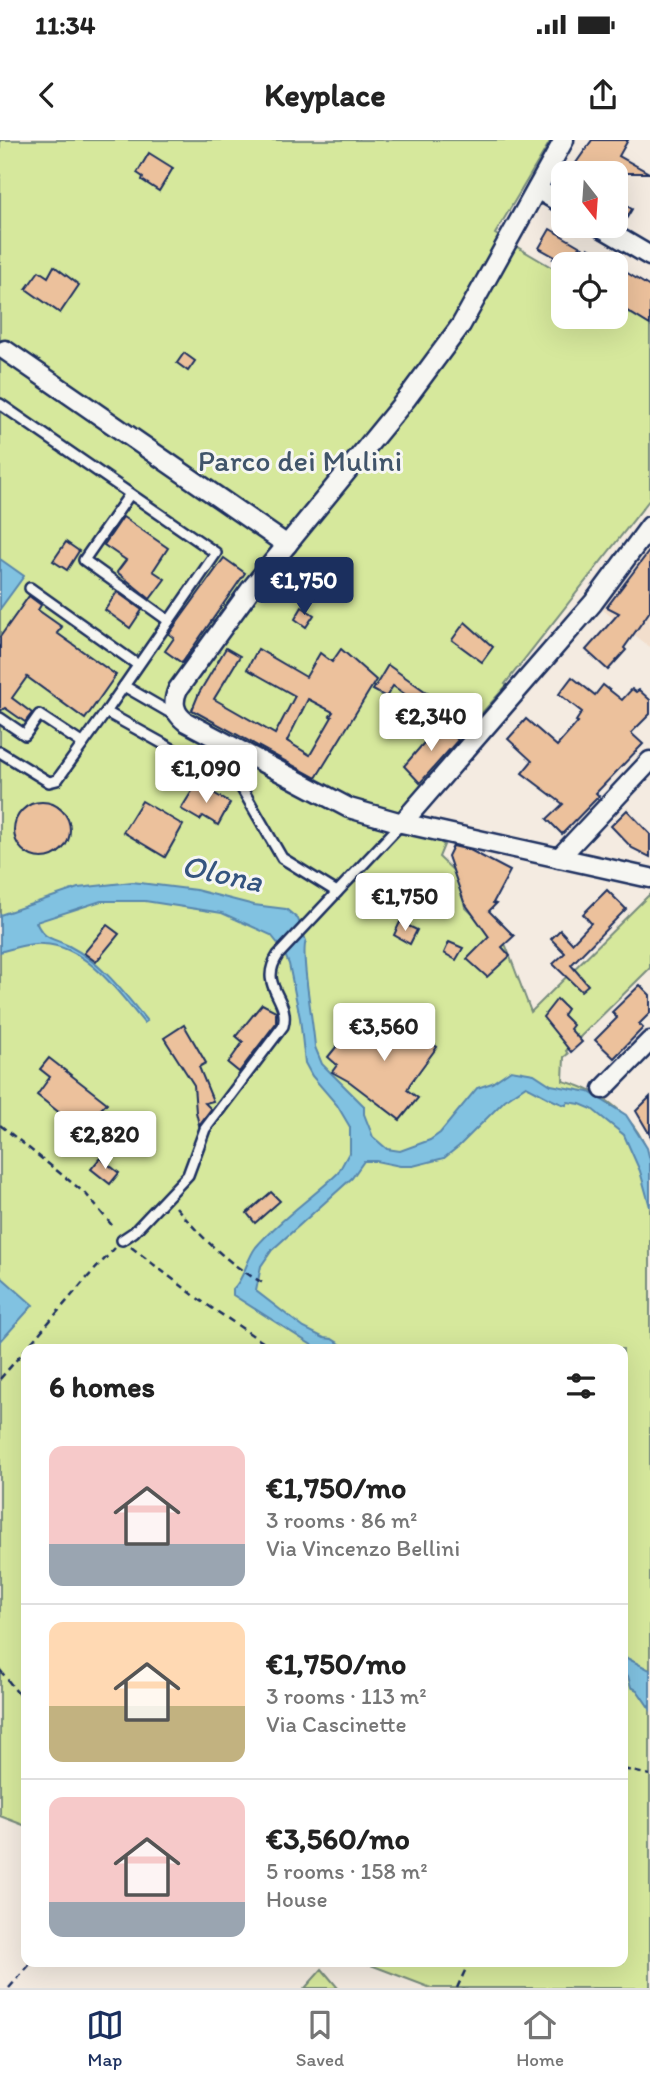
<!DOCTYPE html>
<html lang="en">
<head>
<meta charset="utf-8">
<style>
	:root { --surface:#fff; --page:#f2f2f2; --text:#222; --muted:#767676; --line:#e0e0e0; --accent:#1b2f5e }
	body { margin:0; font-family:Itim,sans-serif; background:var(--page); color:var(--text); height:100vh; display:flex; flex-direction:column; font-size:26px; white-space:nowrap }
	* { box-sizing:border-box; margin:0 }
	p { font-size:23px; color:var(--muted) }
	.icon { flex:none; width:38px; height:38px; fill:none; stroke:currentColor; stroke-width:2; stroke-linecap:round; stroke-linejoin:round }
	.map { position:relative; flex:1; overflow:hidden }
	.panel { position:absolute; left:21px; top:1204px; width:607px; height:623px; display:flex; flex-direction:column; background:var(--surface); border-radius:14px; box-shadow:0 7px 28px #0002 }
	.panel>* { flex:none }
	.needle { width:46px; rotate:163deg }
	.controls { position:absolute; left:551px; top:21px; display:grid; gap:14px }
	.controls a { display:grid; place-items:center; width:77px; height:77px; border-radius:14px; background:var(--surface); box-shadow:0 7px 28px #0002; font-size:35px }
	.price { position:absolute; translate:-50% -60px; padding:0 16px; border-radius:7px; background:#fff; color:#222; font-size:23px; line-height:46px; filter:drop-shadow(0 2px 4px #0008) }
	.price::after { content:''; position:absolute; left:50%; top:42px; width:21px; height:16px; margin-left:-10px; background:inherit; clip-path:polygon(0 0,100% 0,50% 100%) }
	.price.on { background:var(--accent); color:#fff }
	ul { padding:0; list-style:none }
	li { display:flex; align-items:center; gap:21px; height:175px; padding:0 28px }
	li+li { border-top:2px solid var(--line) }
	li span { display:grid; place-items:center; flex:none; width:196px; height:140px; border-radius:14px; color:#555 }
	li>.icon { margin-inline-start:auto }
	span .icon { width:84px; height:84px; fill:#fffc; stroke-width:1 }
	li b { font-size:30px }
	h2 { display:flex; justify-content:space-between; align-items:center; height:84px; padding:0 28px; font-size:30px }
	.status { display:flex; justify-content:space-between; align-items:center; height:49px; padding:0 35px; background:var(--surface); direction:ltr }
	.status svg { height:19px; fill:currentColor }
	header { display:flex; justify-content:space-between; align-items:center; height:91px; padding:0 28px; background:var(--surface); font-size:32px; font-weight:700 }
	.dock { display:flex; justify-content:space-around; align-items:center; height:98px; border-top:2px solid var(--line); background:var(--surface); font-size:19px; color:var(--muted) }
	.dock a { display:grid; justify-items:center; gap:4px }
	.dock .on { color:var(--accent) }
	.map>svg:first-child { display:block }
	.built { fill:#f2decc }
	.green { fill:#d6e89c; stroke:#788c7d; stroke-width:2 }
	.water { fill:#81c2e1; stroke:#5887ad; stroke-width:2 }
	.building { fill:#ecc19c; stroke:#1b2f5e; stroke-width:2; fill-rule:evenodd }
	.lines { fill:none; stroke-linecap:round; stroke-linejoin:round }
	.lane-casing { stroke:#1b2f5e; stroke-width:14 }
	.street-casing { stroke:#1b2f5e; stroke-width:23 }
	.path { stroke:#1b2f5e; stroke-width:2.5; stroke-dasharray:7 5; stroke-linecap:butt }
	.lane { stroke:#f6f6f2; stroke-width:9 }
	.street { stroke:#f6f6f2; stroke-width:18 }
	.labels { text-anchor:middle; stroke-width:6; stroke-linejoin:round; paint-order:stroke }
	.park-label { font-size:30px; fill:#40546a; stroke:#f6f6f2 }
	.water-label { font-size:32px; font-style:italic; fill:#34547f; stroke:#f6f6f2 }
</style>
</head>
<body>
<div class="status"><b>11:34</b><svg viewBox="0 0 49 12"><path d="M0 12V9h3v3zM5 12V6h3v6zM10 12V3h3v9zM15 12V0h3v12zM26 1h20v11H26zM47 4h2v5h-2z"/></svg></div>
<header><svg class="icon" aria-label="back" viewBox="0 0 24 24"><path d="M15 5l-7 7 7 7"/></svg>Keyplace<svg class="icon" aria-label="share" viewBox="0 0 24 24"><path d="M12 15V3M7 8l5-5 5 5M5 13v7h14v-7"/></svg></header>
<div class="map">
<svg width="650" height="1848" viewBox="0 0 650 1848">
	<rect width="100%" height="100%" fill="#f4ebe1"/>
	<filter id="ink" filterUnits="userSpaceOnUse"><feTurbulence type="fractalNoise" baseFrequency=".0143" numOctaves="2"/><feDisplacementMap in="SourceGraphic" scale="14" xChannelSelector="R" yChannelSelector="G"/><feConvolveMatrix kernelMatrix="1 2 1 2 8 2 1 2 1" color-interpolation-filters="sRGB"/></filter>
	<g filter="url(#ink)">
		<polygon class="built" points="650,407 650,507 603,470"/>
		<g class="green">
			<path d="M0,0H551L495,94L563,134L564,177H616V165L650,185V359L505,544L507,545L473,583L408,665L417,684L444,705L439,717L457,734L465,767L506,806L531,872L650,754V828L566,911L568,914L564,917L563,941C603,951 639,979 650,1020V1848H431L363,1822H623V1209H26V1686L0,1676Z"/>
			<polygon points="322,1829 338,1848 305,1848"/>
		</g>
		<g class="water">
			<polygon points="0,419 24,436 0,469"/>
			<path d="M132,742L196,750L254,765L286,769L298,779L306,801C300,813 314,887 315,907L322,924L364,966V974L373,997L387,1009L400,1011L430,1000L440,993L477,948L492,943L511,930L534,934L551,945L589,952L626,975L647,1008L650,1020V1067L640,1031L624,995L592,969L580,964L568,962L566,965C553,962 539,952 526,946L505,960L459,1006L444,1018L413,1026H400L376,1021H364L352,1038L272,1110L261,1126L256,1151L304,1188L324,1198L332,1199L348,1209H318L233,1155V1149C245,1138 246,1120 256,1107C280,1079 312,1058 338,1033L350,1011V987L337,965L312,936L305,923L300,878L289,824L283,810L271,795L222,773L145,761H101L36,782C44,800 53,798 69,806C102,823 124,853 147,881L144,883C120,854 86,805 43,804C28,803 14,808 0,812V775L78,748Z"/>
			<polygon points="0,1136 33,1165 0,1202"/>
			<polygon points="623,1516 650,1530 650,1569 637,1550 631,1547 628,1536 623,1531"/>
		</g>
		<g class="building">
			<polygon points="592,0 628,0 619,16 649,33 569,33"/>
			<polygon points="149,13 173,28 159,51 142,40 143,37 137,33"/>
			<polygon points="616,60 632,69 622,86 616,83"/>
			<polygon points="550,89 586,110 588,108 616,124 577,124 570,118 566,124 553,119 555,117 539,108"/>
			<polygon points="54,126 79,145 60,173 26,149 39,131 48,137"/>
			<polygon points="616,126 650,147 650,185 616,164"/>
			<polygon points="184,213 195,221 188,231 177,223"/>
			<polygon points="123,377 168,408 153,431 165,439 150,459 117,432 126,420 104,405"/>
			<polygon points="66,402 79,411 67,430 53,421"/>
			<polygon points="650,410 650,471 624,508 626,510 608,530 586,510 619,473 607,467"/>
			<polygon points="224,418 245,433 182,523 165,511 174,498 169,494"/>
			<polygon points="117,452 142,470 130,488 105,470"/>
			<polygon points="29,456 41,465 38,470 62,487 57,493 116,535 85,579 27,537 12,558 32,573 25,582 5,568 0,571 0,497"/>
			<polygon points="302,467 314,475 306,487 295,479"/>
			<polygon points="465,482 493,507 482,522 452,500"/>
			<path d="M226,508L240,516L214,559L275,594L295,556L247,529L258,509L306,537L320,513L332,522L341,509L376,540L316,638L192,570L199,553ZM308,559L333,572L330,576L332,577L310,615L287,601Z"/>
			<polygon points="388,525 453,571 445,582 393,546 386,557 373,550"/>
			<polygon points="572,537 595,555 603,545 622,560 632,549 636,552 639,550 650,560 650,574 631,593 643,604 596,653 599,656 562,694 547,679 563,664 522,633 532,621 508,599 526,579 557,606 578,582 576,581 582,572 559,554"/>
			<polygon points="441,583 458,600 420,643 404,626"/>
			<polygon points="197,643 230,663 218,685 203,676 200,680 181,669"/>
			<polygon points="142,661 183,685 165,717 123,692"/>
			<circle cx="42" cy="690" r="28"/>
			<polygon points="627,670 650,694 650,717 632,708 611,686"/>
			<polygon points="453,706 470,710 510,731 493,763 496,764 489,771 514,796 502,807 510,816 487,837 467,819 489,797 464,762 448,716"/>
			<polygon points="607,750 626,769 571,825 588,845 581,851 553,824 565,813 551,799 560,790 572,803 591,783 583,774"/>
			<polygon points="400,782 417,790 410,804 394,795"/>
			<polygon points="107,785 119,794 96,822 84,813"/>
			<polygon points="449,802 463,808 456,820 444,813"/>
			<polygon points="640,845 650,855 650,873 639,884 643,888 614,918 595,900 617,878 612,872"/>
			<polygon points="557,859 567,869 563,875 573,885 570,889 582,902 571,912 543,877"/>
			<polygon points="262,864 276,871 276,883 239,932 228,923 243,902 236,896"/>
			<polygon points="395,877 397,879 399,877 437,907 410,944 407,950 418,958 400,980 350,942 332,932 337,925 328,917 349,891 362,902 379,880"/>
			<polygon points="184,885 206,923 199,927 213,961 205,963 211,969 199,985 196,972 194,945 164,898"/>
			<polygon points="49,918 107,963 97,973 102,978 89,996 37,955 50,937 40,929"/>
			<polygon points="650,957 650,995 636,971"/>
			<polygon points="100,1018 119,1033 110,1044 91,1029"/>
			<polygon points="271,1052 280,1061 255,1083 247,1073"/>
		</g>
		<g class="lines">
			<defs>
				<g id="lane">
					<polyline points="0,264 216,413 106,572"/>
					<polyline points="130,354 84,420 169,481"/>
					<polyline points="30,448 138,525"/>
					<polyline points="124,546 176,576"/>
					<polyline points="0,578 25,595 39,575 83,604"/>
					<polyline points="0,612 49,642 57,640 106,572 241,647 282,718 337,752"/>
					<path d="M122,1100L134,1092L188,1035L205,989L283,886C291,858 257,847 278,815L402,683"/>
				</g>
				<g id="street">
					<path d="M564,0L461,185L407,258L250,450L178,549C172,562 174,573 186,582L349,668L402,683L650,738"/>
					<polyline points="537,49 564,65"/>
					<polyline points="599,86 650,116"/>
					<polyline points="5,210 287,405"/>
					<polyline points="402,683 593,463 650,386"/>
					<polyline points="559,718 650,621"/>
					<polyline points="603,949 650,901"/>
				</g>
			</defs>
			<use href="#lane" class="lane-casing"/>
			<use href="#street" class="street-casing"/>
			<g class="path">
				<polyline points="0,985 86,1054 115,1089"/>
				<path d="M176,1067C202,1098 228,1124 263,1143"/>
				<polyline points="131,1107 200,1160 273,1209"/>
				<polyline points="0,1239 85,1140 115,1108"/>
				<polyline points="0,1530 26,1564"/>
				<polyline points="623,1629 650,1635"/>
				<polyline points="9,1848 32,1822"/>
				<polyline points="457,1848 469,1822"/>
			</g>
			<use href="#lane" class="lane"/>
			<use href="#street" class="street"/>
		</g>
	</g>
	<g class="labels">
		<g class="park-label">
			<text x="300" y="331">Parco dei Mulini</text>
		</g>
		<g class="water-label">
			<text transform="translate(222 733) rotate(12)" y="11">Olona</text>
		</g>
	</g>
</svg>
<div class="controls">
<a><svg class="needle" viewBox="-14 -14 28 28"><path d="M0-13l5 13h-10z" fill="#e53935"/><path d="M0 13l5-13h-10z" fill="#767676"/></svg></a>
<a><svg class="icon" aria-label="locate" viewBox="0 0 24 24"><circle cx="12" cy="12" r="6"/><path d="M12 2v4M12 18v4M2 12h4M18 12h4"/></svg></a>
</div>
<b class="price on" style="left:304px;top:477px">€1,750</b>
<b class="price" style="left:431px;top:613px">€2,340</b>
<b class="price" style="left:206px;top:665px">€1,090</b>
<b class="price" style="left:405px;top:793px">€1,750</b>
<b class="price" style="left:384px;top:923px">€3,560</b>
<b class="price" style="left:105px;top:1031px">€2,820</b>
<section class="panel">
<h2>6 homes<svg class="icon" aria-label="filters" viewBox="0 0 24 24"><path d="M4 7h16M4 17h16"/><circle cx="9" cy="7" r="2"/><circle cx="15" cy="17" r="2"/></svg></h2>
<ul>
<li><span style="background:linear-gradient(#f6c9c9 70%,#9aa5b1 0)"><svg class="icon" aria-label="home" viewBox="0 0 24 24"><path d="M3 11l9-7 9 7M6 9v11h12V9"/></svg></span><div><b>€1,750/mo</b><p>3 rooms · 86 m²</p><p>Via Vincenzo Bellini</p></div></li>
<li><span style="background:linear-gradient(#ffd9b3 60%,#c2b280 0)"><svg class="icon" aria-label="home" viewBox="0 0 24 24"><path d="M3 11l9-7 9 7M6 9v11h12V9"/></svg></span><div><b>€1,750/mo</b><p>3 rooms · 113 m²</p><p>Via Cascinette</p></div></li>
<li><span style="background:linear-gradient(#f6c9c9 75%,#9aa5b1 0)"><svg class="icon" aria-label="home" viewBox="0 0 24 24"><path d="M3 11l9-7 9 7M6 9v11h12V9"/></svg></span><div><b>€3,560/mo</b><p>5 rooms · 158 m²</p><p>House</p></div></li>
</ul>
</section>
</div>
<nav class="dock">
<a class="on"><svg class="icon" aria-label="map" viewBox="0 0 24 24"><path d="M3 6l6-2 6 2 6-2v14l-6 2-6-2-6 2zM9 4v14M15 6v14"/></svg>Map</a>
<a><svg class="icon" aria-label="saved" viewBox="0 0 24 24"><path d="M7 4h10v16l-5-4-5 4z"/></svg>Saved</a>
<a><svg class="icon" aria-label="home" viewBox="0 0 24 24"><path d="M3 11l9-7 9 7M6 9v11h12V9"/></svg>Home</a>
</nav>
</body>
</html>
